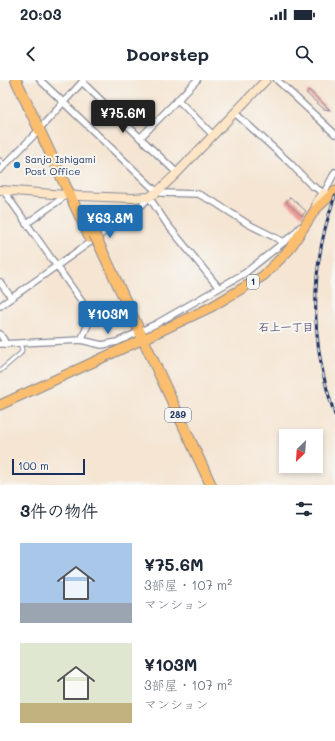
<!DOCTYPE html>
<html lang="ja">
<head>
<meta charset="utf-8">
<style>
	:root { --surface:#fff; --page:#f2f2f3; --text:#1f2937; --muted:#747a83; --accent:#1f6fb2 }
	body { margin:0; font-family:Mali,"Klee One",sans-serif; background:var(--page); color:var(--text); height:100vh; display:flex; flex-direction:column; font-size:15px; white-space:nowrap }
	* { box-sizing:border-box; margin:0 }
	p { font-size:13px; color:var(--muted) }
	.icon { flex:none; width:22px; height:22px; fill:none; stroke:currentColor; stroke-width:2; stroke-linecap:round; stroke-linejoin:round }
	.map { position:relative; height:405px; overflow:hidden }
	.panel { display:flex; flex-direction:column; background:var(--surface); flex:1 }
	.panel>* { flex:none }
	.needle { width:26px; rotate:205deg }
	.tools { position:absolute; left:279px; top:349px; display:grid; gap:8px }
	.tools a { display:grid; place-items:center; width:44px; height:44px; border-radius:0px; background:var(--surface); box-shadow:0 2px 6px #0003; font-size:20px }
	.scale { position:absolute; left:12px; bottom:10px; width:73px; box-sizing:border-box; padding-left:4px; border:2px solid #1b2f5e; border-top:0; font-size:11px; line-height:14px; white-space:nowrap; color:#1b2f5e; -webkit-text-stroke:3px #f6f6f2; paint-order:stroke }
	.price { position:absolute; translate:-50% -34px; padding:0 9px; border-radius:4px; background:var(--accent); color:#fff; font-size:13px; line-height:26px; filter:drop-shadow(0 1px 2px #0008) }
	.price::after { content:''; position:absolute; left:50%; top:24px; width:12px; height:9px; margin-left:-6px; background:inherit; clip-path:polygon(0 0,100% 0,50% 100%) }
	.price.selected { background:#222; color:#fff }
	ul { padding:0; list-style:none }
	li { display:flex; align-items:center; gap:12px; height:100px; padding:0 20px }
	li span { display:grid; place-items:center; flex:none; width:112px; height:80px; border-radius:0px; color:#555 }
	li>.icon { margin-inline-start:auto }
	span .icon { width:48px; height:48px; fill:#fffc; stroke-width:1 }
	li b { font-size:17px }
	h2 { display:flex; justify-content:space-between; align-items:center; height:48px; padding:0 20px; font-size:17px }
	.status { display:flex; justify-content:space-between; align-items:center; height:28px; padding:0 20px; background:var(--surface); direction:ltr }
	.status svg { height:11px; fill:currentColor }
	header { display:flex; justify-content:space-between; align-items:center; height:52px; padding:0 20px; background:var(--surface); font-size:18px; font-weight:800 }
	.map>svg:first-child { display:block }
	.building { fill:#ea9b96 }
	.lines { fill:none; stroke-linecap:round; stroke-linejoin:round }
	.lane-casing { stroke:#888a98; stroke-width:5 }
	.street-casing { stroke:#888a98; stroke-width:8 }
	.secondary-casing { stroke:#888a98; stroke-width:10 }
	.primary-casing { stroke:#888a98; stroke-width:11 }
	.highway-casing { stroke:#888a98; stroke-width:12 }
	.lane { stroke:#fff; stroke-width:3 }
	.street { stroke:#fff; stroke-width:5.5 }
	.secondary { stroke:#fde5c5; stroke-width:8 }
	.primary { stroke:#fabe6e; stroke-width:9 }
	.highway { stroke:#fabe6e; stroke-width:10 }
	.rail-casing { stroke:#1b2f5e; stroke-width:3 }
	.rail { stroke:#f6f6f2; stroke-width:1.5; stroke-dasharray:4.5; stroke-linecap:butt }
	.highway-bridge-casing { stroke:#888a98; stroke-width:12; stroke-linecap:butt }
	.highway-bridge { stroke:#fabe6e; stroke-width:10 }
	.poi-dot { fill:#1f6fb2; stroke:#f6f6f2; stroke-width:1.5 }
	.labels { text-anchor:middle; stroke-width:4; stroke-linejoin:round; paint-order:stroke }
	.shield { fill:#f6f6f2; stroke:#5d6b8a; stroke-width:1 }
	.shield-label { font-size:9px; font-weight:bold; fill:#1b2f5e }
	.poi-label { font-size:10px; fill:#1b2f5e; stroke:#f6f6f2; text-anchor:start }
	.neighbourhood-label { font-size:11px; font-weight:bold; fill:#635572; stroke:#f6f6f2 }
</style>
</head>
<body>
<div class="status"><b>20:03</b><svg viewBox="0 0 49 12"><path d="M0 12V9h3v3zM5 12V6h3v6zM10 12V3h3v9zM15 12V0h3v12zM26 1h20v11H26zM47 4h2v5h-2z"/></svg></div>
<header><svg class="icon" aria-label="back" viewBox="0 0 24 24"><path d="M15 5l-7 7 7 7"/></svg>Doorstep<svg class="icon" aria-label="search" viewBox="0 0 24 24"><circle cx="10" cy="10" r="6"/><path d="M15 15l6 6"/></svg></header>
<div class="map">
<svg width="335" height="405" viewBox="0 0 335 405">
	<rect width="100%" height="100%" fill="#f6f6f2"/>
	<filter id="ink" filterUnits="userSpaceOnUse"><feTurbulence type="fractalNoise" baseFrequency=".025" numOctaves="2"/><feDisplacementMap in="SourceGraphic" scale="8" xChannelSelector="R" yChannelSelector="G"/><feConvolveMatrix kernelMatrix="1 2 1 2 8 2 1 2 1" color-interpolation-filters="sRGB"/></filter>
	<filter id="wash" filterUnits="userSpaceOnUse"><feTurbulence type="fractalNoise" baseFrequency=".012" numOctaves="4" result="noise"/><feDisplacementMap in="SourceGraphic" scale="16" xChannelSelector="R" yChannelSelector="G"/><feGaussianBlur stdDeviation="0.9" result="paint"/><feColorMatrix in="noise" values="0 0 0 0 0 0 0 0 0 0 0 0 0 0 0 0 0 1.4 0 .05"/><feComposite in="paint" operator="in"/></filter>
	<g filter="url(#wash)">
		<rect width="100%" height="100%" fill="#f5e5d2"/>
		<g id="blocks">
			<g class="building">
				<polygon points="309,10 330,30 324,29 306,13"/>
				<polygon points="290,117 306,131 302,136 286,122"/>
			</g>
		</g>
	</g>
	<g filter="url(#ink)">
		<use href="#blocks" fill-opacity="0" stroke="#888a98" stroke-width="1"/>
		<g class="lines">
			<defs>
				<g id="lane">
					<polyline points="0,80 5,85"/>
					<polyline points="0,291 21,273 22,270 20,263"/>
				</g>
				<g id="street">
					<polyline points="40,0 157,112 162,113 198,114 214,122 248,144 284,162"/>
					<polyline points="277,0 335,54"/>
					<polyline points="82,2 177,93"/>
					<polyline points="178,20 213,55"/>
					<polyline points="235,33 290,83 311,105 324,113 335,92"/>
					<polyline points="42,46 84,0"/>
					<polyline points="140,58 197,0"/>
					<polyline points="0,90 39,50"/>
					<polyline points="3,110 92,236 81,260"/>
					<polyline points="26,144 61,119 65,114"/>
					<polyline points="0,202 11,217"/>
					<polyline points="0,226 120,141 142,125 149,117 167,144 219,208"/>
					<polyline points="0,254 4,260 5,264"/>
					<polyline points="0,264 81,260 102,265 117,262 156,244 245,193 294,154 300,147"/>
				</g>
				<g id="secondary">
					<polyline points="0,110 79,116 132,118 149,117 157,112 177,93 266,0"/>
					<polyline points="315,129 317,122 324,113"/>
				</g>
				<polyline id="primary" points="0,325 150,256 211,227 263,196 289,170 315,130 335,111"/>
				<g id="highway">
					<polyline points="16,0 90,158"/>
					<polyline points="99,164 211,405"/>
				</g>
			</defs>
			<use href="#lane" class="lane-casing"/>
			<use href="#street" class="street-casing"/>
			<use href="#secondary" class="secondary-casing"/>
			<use href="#primary" class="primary-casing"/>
			<use href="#highway" class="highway-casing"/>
			<use href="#lane" class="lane"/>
			<use href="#street" class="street"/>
			<use href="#secondary" class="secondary"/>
			<use href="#primary" class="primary"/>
			<use href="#highway" class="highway"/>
			<defs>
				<path id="rail" d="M335,116C309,189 309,261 335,335"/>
			</defs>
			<use href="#rail" class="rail-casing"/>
			<use href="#rail" class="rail"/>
			<defs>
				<polyline id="highway-bridge" points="94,154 99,164"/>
			</defs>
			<use href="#highway-bridge" class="highway-bridge-casing"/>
			<use href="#highway-bridge" class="highway-bridge"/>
		</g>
	</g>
	<circle class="poi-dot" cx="17" cy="85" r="4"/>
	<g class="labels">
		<g class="shield">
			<rect x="247" y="195" width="12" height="14" rx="3"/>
			<rect x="165" y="328" width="26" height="14" rx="3"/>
		</g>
		<g class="shield-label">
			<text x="253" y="205">1</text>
			<text x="178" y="338">289</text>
		</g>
		<g class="poi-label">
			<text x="25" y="83">Sanjo Ishigami<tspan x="25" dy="12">Post Office</tspan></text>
		</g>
		<g class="neighbourhood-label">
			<text x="286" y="251">石上一丁目</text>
		</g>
	</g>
</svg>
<div class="tools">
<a><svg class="needle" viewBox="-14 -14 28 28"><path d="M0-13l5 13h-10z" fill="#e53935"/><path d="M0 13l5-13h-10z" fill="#747a83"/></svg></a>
</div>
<div class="scale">100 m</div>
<b class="price selected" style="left:123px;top:54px">¥75.6M</b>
<b class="price" style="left:110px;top:159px">¥63.8M</b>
<b class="price" style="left:108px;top:255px">¥103M</b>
</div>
<section class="panel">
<h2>3件の物件<svg class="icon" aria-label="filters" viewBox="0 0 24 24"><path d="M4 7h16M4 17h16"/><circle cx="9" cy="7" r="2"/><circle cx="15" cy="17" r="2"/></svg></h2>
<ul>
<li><span style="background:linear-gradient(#a9c7e8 75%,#9aa5b1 0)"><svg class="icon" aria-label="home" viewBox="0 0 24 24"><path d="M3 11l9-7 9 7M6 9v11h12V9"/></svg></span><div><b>¥75.6M</b><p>3部屋 · 107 m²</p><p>マンション</p></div></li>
<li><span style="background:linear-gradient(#dfe7d0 75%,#c2b280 0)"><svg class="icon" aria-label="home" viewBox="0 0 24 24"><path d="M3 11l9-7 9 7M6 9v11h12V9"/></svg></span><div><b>¥103M</b><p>3部屋 · 107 m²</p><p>マンション</p></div></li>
</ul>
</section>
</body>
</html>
